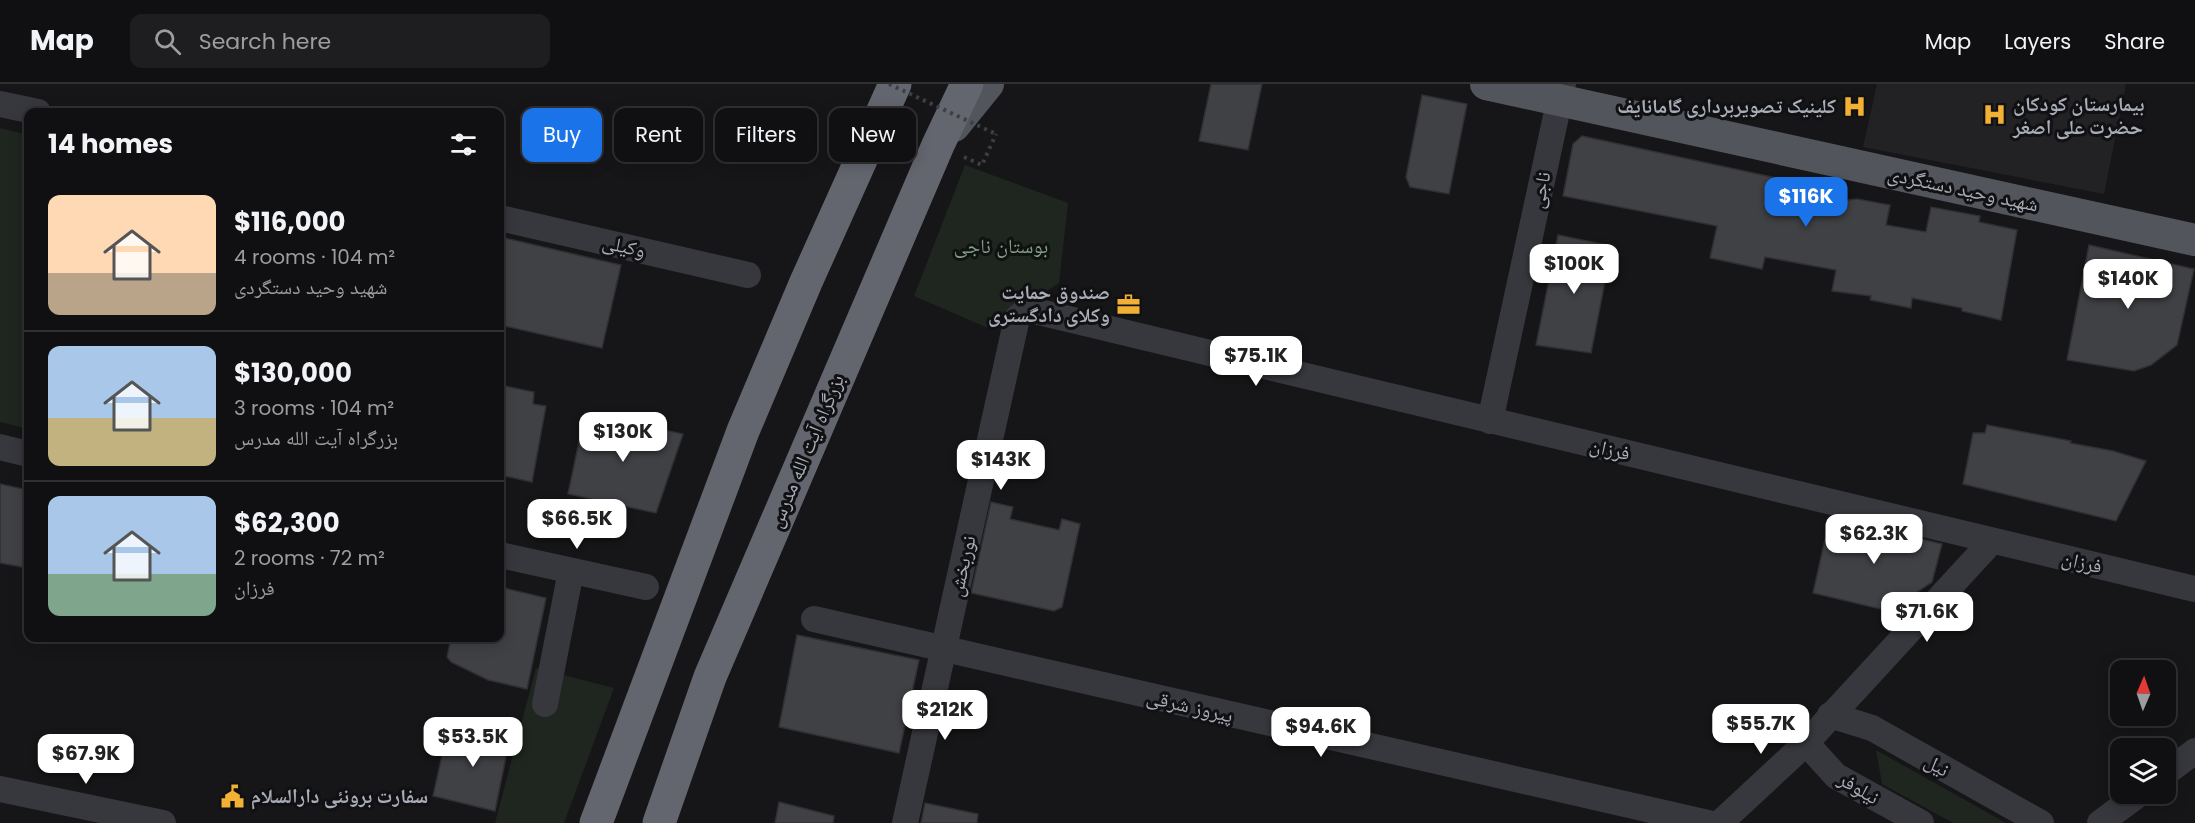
<!DOCTYPE html>
<html lang="en">
<head>
<meta charset="utf-8">
<style>
	:root { --surface:#101012; --page:#1e1e20; --text:#f1f3f6; --muted:#9c9d9f; --line:#303032; --accent:#1a73e8 }
	body { margin:0; font-family:Poppins,"Noto Naskh Arabic",sans-serif; background:var(--page); color:var(--text); height:100vh; display:flex; flex-direction:column; font-size:22px; white-space:nowrap }
	* { box-sizing:border-box; margin:0 }
	p { font-size:20px; color:var(--muted) }
	.icon { flex:none; width:33px; height:33px; fill:none; stroke:currentColor; stroke-width:2; stroke-linecap:round; stroke-linejoin:round }
	.map { position:relative; flex:1; overflow:hidden }
	.sheet { position:absolute; left:24px; top:24px; width:480px; height:534px; display:flex; flex-direction:column; background:var(--surface); border-radius:12px; box-shadow:0 3px 15px #0003,0 0 0 2px var(--line) }
	.sheet>* { flex:none }
	.top-card { position:absolute; left:522px; top:24px; width:570px; height:54px; display:flex; gap:12px }
	.needle { width:39px; rotate:2deg }
	.tools { position:absolute; left:2110px; top:576px; display:grid; gap:12px }
	.tools a { display:grid; place-items:center; width:66px; height:66px; border-radius:12px; background:var(--surface); box-shadow:0 3px 15px #0003,0 0 0 2px var(--line); font-size:30px }
	.price { position:absolute; translate:-50% -51px; padding:0 14px; border-radius:12px; background:#fff; color:#222; font-size:20px; line-height:39px; filter:drop-shadow(0 2px 3px #0008) }
	.price::after { content:''; position:absolute; left:50%; top:36px; width:18px; height:14px; margin-left:-9px; background:inherit; clip-path:polygon(0 0,100% 0,50% 100%) }
	.price.on { background:var(--accent); color:#fff }
	ul { padding:0; list-style:none }
	li { display:flex; align-items:center; gap:18px; height:150px; padding:0 24px }
	li+li { border-top:2px solid var(--line) }
	li span { display:grid; place-items:center; flex:none; width:168px; height:120px; border-radius:12px; color:#555 }
	li>.icon { margin-inline-start:auto }
	span .icon { width:72px; height:72px; fill:#fffc; stroke-width:1 }
	li b { font-size:26px }
	h2 { display:flex; justify-content:space-between; align-items:center; height:72px; padding:0 24px; font-size:26px }
	.tag { padding:0 21px; border-radius:12px; background:var(--surface); box-shadow:0 3px 15px #0003,0 0 0 2px var(--line); font-size:21px; line-height:54px }
	.tag.on { background:var(--accent); color:#fff }
	header { display:flex; align-items:center; gap:36px; box-sizing:border-box; height:84px; padding:0 30px; background:var(--surface); border-bottom:2px solid var(--line) }
	header strong { font-size:28px }
	nav { display:flex; gap:33px; margin-inline-start:auto; font-size:21px }
	.search { width:420px; height:54px; background:var(--page); display:flex; align-items:center; gap:15px; box-sizing:border-box; padding:0 21px; border-radius:12px; color:var(--muted); font-size:22px }
	.map>svg:first-child { display:block }
	.built { fill:#222225 }
	.green { fill:#1e261f }
	.building { fill:#404145; stroke:#303034; stroke-width:1.5 }
	.lines { fill:none; stroke-linecap:round; stroke-linejoin:round }
	.path { stroke:#3d3f44; stroke-width:4; stroke-dasharray:3 4.5; stroke-linecap:butt }
	.minor { stroke:#37383d; stroke-width:26 }
	.major { stroke:#53555c; stroke-width:32 }
	.highway { stroke:#63666e; stroke-width:33 }
	.path-bridge { stroke:#3d3f44; stroke-width:4; stroke-dasharray:3 4.5; stroke-linecap:butt }
	.labels { text-anchor:middle; stroke-width:6; stroke-linejoin:round; paint-order:stroke }
	.poi-label { font-size:20px; font-weight:bold; fill:#a8adb8; stroke:#111113; text-anchor:start }
	.street-label { font-size:20px; fill:#a8adb8; stroke:#111113 }
	.park-label { font-size:20px; fill:#7fa381; stroke:#111113 }
</style>
</head>
<body>
<header>
<strong>Map</strong>
<div class="search"><svg class="icon" aria-label="search" viewBox="0 0 24 24"><circle cx="10" cy="10" r="6"/><path d="M15 15l6 6"/></svg>Search here</div>
<nav><a>Map</a><a>Layers</a><a>Share</a></nav>
</header>
<div class="map">
<svg width="2195" height="739" viewBox="0 0 2195 739">
	<rect width="100%" height="100%" fill="#161618"/>
	<polygon class="built" points="1877,0 2126,0 2104,110 1863,63"/>
	<g class="green">
		<polygon points="0,44 28,51 28,345 0,338"/>
		<polygon points="965,81 1068,119 1059,199 988,244 914,212"/>
		<polygon points="536,584 614,604 564,739 495,739"/>
		<polygon points="1876,666 2006,739 1953,739 1882,700"/>
	</g>
	<g class="building">
		<polygon points="1211,0 1262,0 1248,66 1199,57"/>
		<polygon points="1422,11 1467,20 1449,110 1410,103 1406,93"/>
		<polygon points="1582,52 1781,95 1780,101 1849,116 1857,115 1890,121 1886,141 1926,148 1931,123 1980,132 1979,138 2017,146 2001,236 1962,227 1962,224 1912,214 1911,224 1870,216 1871,212 1832,207 1836,186 1765,173 1762,185 1710,174 1717,142 1563,112 1573,60"/>
		<polygon points="1558,151 1612,162 1591,269 1536,261"/>
		<polygon points="500,153 621,181 602,264 500,241"/>
		<polygon points="2089,161 2194,185 2177,261 2151,281 2134,287 2067,276"/>
		<polygon points="500,301 534,308 533,320 546,322 532,398 500,391"/>
		<polygon points="585,329 683,350 656,429 568,410"/>
		<polygon points="1987,341 2071,357 2070,359 2113,367 2146,377 2116,437 1963,400 1973,349 1985,349"/>
		<polygon points="0,400 28,406 28,484 0,479"/>
		<polygon points="991,418 1013,423 1010,435 1059,446 1062,435 1080,440 1062,523 1054,527 971,509"/>
		<polygon points="1830,433 1942,460 1932,498 1889,527 1813,509"/>
		<polygon points="500,503 546,514 527,605 488,596 451,578 447,573 451,554 500,554"/>
		<polygon points="797,551 919,576 899,669 779,643"/>
		<polygon points="488,643 511,648 495,727 433,712 448,644 485,653"/>
		<polygon points="779,718 834,732 833,739 775,739"/>
		<polygon points="925,719 978,730 977,739 921,739"/>
	</g>
	<g class="lines">
		<polyline class="path" points="964,73 982,81 996,50"/>
		<g class="minor">
			<polyline points="0,20 38,28"/>
			<polyline points="500,134 748,191"/>
			<polyline points="1490,337 1563,0"/>
			<polyline points="0,363 28,370"/>
			<polyline points="500,471 646,503"/>
			<polyline points="814,535 1708,739"/>
			<polyline points="545,620 571,487"/>
			<polyline points="1830,631 1872,644 2041,739"/>
			<polyline points="1806,659 1836,692 1921,739"/>
			<polyline points="2166,689 2195,667"/>
			<polyline points="0,705 163,739"/>
			<polyline points="905,739 1017,234 1024,228 1035,227 2195,505"/>
			<polyline points="1720,739 1806,659 1992,457"/>
			<polyline points="2100,739 2139,710"/>
		</g>
		<g class="major">
			<polyline points="1486,0 2195,156"/>
			<polyline points="954,42 988,0"/>
		</g>
		<g class="highway">
			<polyline points="596,739 743,347 806,198 895,0"/>
			<polyline points="659,739 710,593 938,61 967,0"/>
		</g>
		<polyline class="path-bridge" points="889,0 996,50"/>
	</g>
	<defs>
		<symbol id="hospital-bare" viewBox="-9 -9 18 18"><path d="M-5-5h3v3.5h4V-5h3V5h-3V1.5h-4V5h-3Z" fill="#f2b134" stroke="#111113" stroke-width="2.5" paint-order="stroke"/></symbol>
		<symbol id="office-bare" viewBox="-9 -9 18 18"><path d="M-6-3h4V-5.5h4V-3h4V5H-6ZM-1-4.5V-3h2v-1.5ZM-6 0V1H6V0Z" fill="#f2b134" stroke="#111113" stroke-width="2.5" paint-order="stroke"/></symbol>
		<symbol id="civic-bare" viewBox="-9 -9 18 18"><path d="M-.6-6.5H3V-4.5H.6V-3L4-1V1h2V6H-6V1h2V-1L-.6-3ZM-1.2 2.5V6h2.4V2.5Z" fill="#f2b134" stroke="#111113" stroke-width="2.5" paint-order="stroke"/></symbol>
	</defs>
	<g fill-rule="evenodd">
		<use href="#hospital-bare" x="1838" y="6" width="33" height="33"/>
		<use href="#hospital-bare" x="1978" y="14" width="33" height="33"/>
		<use href="#office-bare" x="1112" y="204" width="33" height="33"/>
		<use href="#civic-bare" x="216" y="696" width="33" height="33"/>
	</g>
	<g class="labels">
		<g class="poi-label">
			<text x="2013" y="27">بیمارستان کودکان<tspan x="2013" dy="23">حضرت علی اصغر</tspan></text>
			<text x="1836" y="29" text-anchor="end">کلینیک تصویربرداری گامانایف</text>
			<text x="1110" y="215" text-anchor="end">صندوق حمایت<tspan x="1110" dy="23">وکلای دادگستری</tspan></text>
			<text x="251" y="719">سفارت برونئی دارالسلام</text>
		</g>
		<g class="street-label">
			<text transform="translate(1963 105) rotate(12)" y="7">شهید وحید دستگردی</text>
			<text transform="translate(1540 106) rotate(-78)" y="7">ناجی</text>
			<text transform="translate(624 162) rotate(13)" y="7">وكيلی</text>
			<text transform="translate(1610 365) rotate(13)" y="7">فرزان</text>
			<text transform="translate(806 367) rotate(-67)" y="7">بزرگراه آیت الله مدرس</text>
			<text transform="translate(2082 478) rotate(13)" y="7">فرزان</text>
			<text transform="translate(962 482) rotate(-77)" y="7">نوربخش</text>
			<text transform="translate(1190 622) rotate(13)" y="7">پیروز شرقی</text>
			<text transform="translate(1937 681) rotate(30)" y="7">نیل</text>
			<text transform="translate(1859 704) rotate(31)" y="7">نیلوفر</text>
		</g>
		<g class="park-label">
			<text x="1001" y="169">بوستان ناجی</text>
		</g>
	</g>
</svg>
<div class="tools">
<a><svg class="needle" viewBox="-14 -14 28 28"><path d="M0-13l5 13h-10z" fill="#e53935"/><path d="M0 13l5-13h-10z" fill="#9c9d9f"/></svg></a>
<a><svg class="icon" aria-label="layers" viewBox="0 0 24 24"><path d="M12 4l9 5-9 5-9-5zM3 14l9 5 9-5"/></svg></a>
</div>
<b class="price on" style="left:1806px;top:144px">$116K</b>
<b class="price" style="left:1574px;top:211px">$100K</b>
<b class="price" style="left:2128px;top:226px">$140K</b>
<b class="price" style="left:1256px;top:303px">$75.1K</b>
<b class="price" style="left:623px;top:379px">$130K</b>
<b class="price" style="left:1001px;top:407px">$143K</b>
<b class="price" style="left:577px;top:466px">$66.5K</b>
<b class="price" style="left:1874px;top:481px">$62.3K</b>
<b class="price" style="left:1927px;top:559px">$71.6K</b>
<b class="price" style="left:945px;top:657px">$212K</b>
<b class="price" style="left:1761px;top:671px">$55.7K</b>
<b class="price" style="left:1321px;top:674px">$94.6K</b>
<b class="price" style="left:473px;top:684px">$53.5K</b>
<b class="price" style="left:86px;top:701px">$67.9K</b>
<div class="top-card">
<a class="tag on">Buy</a>
<a class="tag">Rent</a>
<a class="tag">Filters</a>
<a class="tag">New</a>
</div>
<section class="sheet">
<h2>14 homes<svg class="icon" aria-label="filters" viewBox="0 0 24 24"><path d="M4 7h16M4 17h16"/><circle cx="9" cy="7" r="2"/><circle cx="15" cy="17" r="2"/></svg></h2>
<ul>
<li><span style="background:linear-gradient(#ffd9b3 65%,#b9a48a 0)"><svg class="icon" aria-label="home" viewBox="0 0 24 24"><path d="M3 11l9-7 9 7M6 9v11h12V9"/></svg></span><div><b>$116,000</b><p>4 rooms · 104 m²</p><p>شهید وحید دستگردی</p></div></li>
<li><span style="background:linear-gradient(#a9c7e8 60%,#c2b280 0)"><svg class="icon" aria-label="home" viewBox="0 0 24 24"><path d="M3 11l9-7 9 7M6 9v11h12V9"/></svg></span><div><b>$130,000</b><p>3 rooms · 104 m²</p><p>بزرگراه آیت الله مدرس</p></div></li>
<li><span style="background:linear-gradient(#a9c7e8 65%,#7fa58c 0)"><svg class="icon" aria-label="home" viewBox="0 0 24 24"><path d="M3 11l9-7 9 7M6 9v11h12V9"/></svg></span><div><b>$62,300</b><p>2 rooms · 72 m²</p><p>فرزان</p></div></li>
</ul>
</section>
</div>
</body>
</html>
